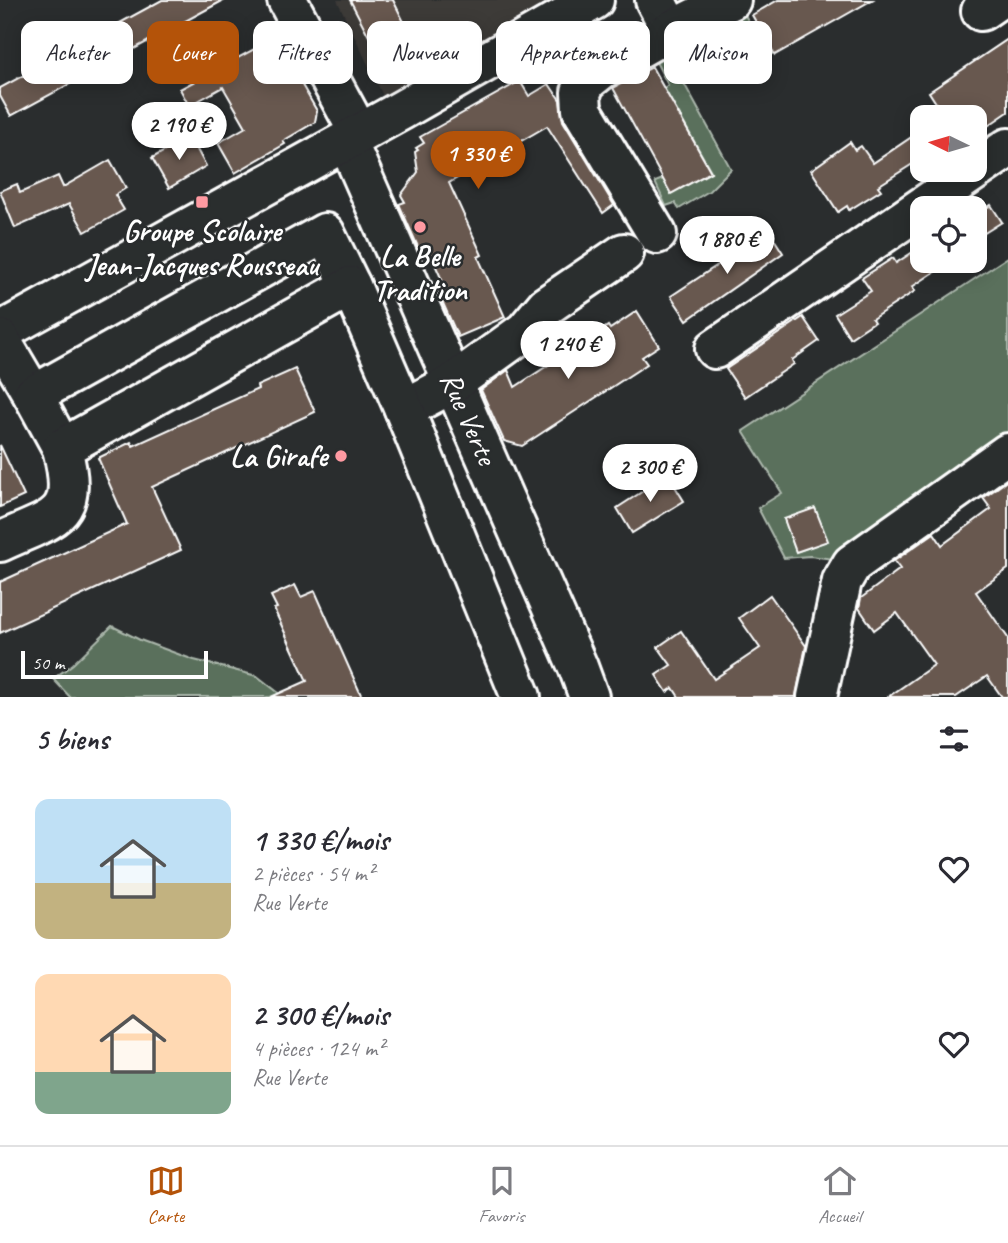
<!DOCTYPE html>
<html lang="fr">
<head>
<meta charset="utf-8">
<style>
	:root { --surface:#fff; --page:#f2f2f3; --text:#2b2b33; --muted:#7c7c81; --line:#e1e1e2; --accent:#b45309 }
	body { margin:0; font-family:Caveat,sans-serif; background:var(--page); color:var(--text); height:100vh; display:flex; flex-direction:column; font-size:26px; white-space:nowrap }
	* { box-sizing:border-box; margin:0 }
	p { font-size:23px; color:var(--muted) }
	.icon { flex:none; width:38px; height:38px; fill:none; stroke:currentColor; stroke-width:2; stroke-linecap:round; stroke-linejoin:round }
	.map { position:relative; height:697px; overflow:hidden }
	.side { display:flex; flex-direction:column; background:var(--surface); flex:1 }
	.side>* { flex:none }
	.banner { position:absolute; left:21px; top:21px; width:966px; height:63px; display:flex; gap:14px }
	.needle { width:46px; rotate:275deg }
	.tools { position:absolute; left:910px; top:105px; display:grid; gap:14px }
	.tools a { display:grid; place-items:center; width:77px; height:77px; border-radius:14px; background:var(--surface); box-shadow:0 4px 18px #0003; font-size:35px }
	.scale { position:absolute; left:21px; bottom:18px; width:187px; box-sizing:border-box; padding-left:7px; border:4px solid #fff; border-top:0; font-size:19px; line-height:24px; white-space:nowrap; color:#fff; -webkit-text-stroke:5px #2a2d2e; paint-order:stroke }
	.price { position:absolute; translate:-50% -60px; padding:0 16px; border-radius:24px; background:#fff; color:#222; font-size:23px; line-height:46px; filter:drop-shadow(0 2px 4px #0008) }
	.price::after { content:''; position:absolute; left:50%; top:42px; width:21px; height:16px; margin-left:-10px; background:inherit; clip-path:polygon(0 0,100% 0,50% 100%) }
	.price.active { background:var(--accent); color:#fff }
	ul { padding:0; list-style:none }
	li { display:flex; align-items:center; gap:21px; height:175px; padding:0 35px }
	li span { display:grid; place-items:center; flex:none; width:196px; height:140px; border-radius:14px; color:#555 }
	li>.icon { margin-inline-start:auto }
	span .icon { width:84px; height:84px; fill:#fffc; stroke-width:1 }
	li b { font-size:30px }
	h2 { display:flex; justify-content:space-between; align-items:center; height:84px; padding:0 35px; font-size:30px }
	.chip { padding:0 24px; border-radius:14px; background:var(--surface); box-shadow:0 4px 18px #0003; font-size:24px; line-height:63px }
	.chip.active { background:var(--accent); color:#fff }
	.menu { display:flex; justify-content:space-around; align-items:center; height:98px; border-top:2px solid var(--line); background:var(--surface); font-size:19px; color:var(--muted) }
	.menu a { display:grid; justify-items:center; gap:4px }
	.menu .active { color:var(--accent) }
	.map>svg:first-child { display:block }
	.built { fill:#3d3a38 }
	.green { fill:#5a705b; stroke:#acb8ad; stroke-width:2; fill-rule:evenodd }
	.building { fill:#685850; stroke:#fff; stroke-width:2 }
	.lines { fill:none; stroke-linecap:round; stroke-linejoin:round }
	.minor-casing { stroke:#fff; stroke-width:44 }
	.minor { stroke:#2a2d2e; stroke-width:38 }
	.poi-dot { fill:#ff9aa2; stroke:#2a2d2e; stroke-width:2.5 }
	.labels { text-anchor:middle; stroke-width:5; stroke-linejoin:round; paint-order:stroke }
	.poi-label { font-size:30px; font-weight:bold; fill:#fff; stroke:#2a2d2e }
	.street-label { font-size:30px; fill:#fff; stroke:#2a2d2e }
</style>
</head>
<body>
<div class="map">
<svg width="1008" height="697" viewBox="0 0 1008 697">
	<rect width="100%" height="100%" fill="#2a2d2e"/>
	<filter id="ink" filterUnits="userSpaceOnUse"><feTurbulence type="fractalNoise" baseFrequency=".0143" numOctaves="2"/><feDisplacementMap in="SourceGraphic" scale="14" xChannelSelector="R" yChannelSelector="G"/><feConvolveMatrix kernelMatrix="1 2 1 2 8 2 1 2 1" color-interpolation-filters="sRGB"/></filter>
	<g filter="url(#ink)">
		<polygon class="built" points="337,0 548,0 387,104"/>
		<g class="green">
			<path d="M743,12L759,38L764,35L774,53L767,57L765,67L714,74C703,68 696,53 693,41Z"/>
			<polygon points="664,55 670,60 669,62 678,73 677,77 680,76 731,169 709,191 679,209 675,203 666,206 655,182 663,179 711,171 664,88 668,85 655,60"/>
			<path d="M1008,257V447L841,560L810,556L784,558L758,508L782,493L743,431ZM815,508L827,541L796,552L785,520Z"/>
			<polygon points="112,626 140,640 194,660 257,676 284,697 70,697 53,679 73,664"/>
		</g>
		<g class="building">
			<polygon points="162,0 224,0 11,116 0,96 0,88"/>
			<polygon points="350,0 393,0 409,32 419,28 431,52 433,60 405,76 387,71"/>
			<polygon points="778,0 872,0 775,55 752,15"/>
			<polygon points="277,37 290,60 288,61 317,111 315,122 283,141 285,144 235,173 218,143 246,127 223,87 189,106 180,89"/>
			<polygon points="1008,39 1008,112 976,134 975,117 916,117 936,103 929,92"/>
			<polygon points="652,67 711,172 671,194 613,88"/>
			<polygon points="520,81 529,96 549,84 560,100 563,121 614,205 603,213 547,126 449,183 482,255 478,257 505,317 458,337 438,292 446,289 430,253 422,256 399,204 405,202 401,195 418,172 415,152 418,150 416,148 424,143 420,137"/>
			<polygon points="922,130 922,158 878,186 881,190 849,210 847,206 838,212 811,170 850,142 855,150 861,146 873,163"/>
			<polygon points="190,137 206,166 169,188 152,158"/>
			<polygon points="110,160 126,188 115,195 124,210 85,232 69,204 15,228 0,191 17,184 20,193 58,176 63,187"/>
			<polygon points="991,205 1002,222 975,239 975,216"/>
			<polygon points="769,231 783,253 687,320 671,296"/>
			<polygon points="922,246 922,261 951,261 912,287 915,291 872,319 874,322 850,338 835,314 871,291 862,278 893,258 896,263"/>
			<polygon points="637,311 659,346 642,357 647,364 522,446 504,441 481,390 508,370 515,387 608,326 610,329"/>
			<polygon points="803,317 819,341 792,360 794,364 745,397 726,369"/>
			<polygon points="295,369 315,412 152,487 181,550 0,633 0,582 127,524 98,458 131,442 133,446 258,389 257,386"/>
			<polygon points="0,445 24,496 0,507"/>
			<polygon points="668,475 684,501 632,533 617,508"/>
			<polygon points="1008,480 1008,569 976,592 1008,638 1008,697 1002,697 987,676 956,697 888,697 934,665 897,613 874,630 859,608 861,598 900,569 894,561 934,533 942,545 991,509 983,498"/>
			<polygon points="815,508 828,541 796,552 784,519"/>
			<polygon points="295,585 301,597 315,591 362,697 271,697 307,681 274,609 277,608 271,596"/>
			<polygon points="770,595 806,646 796,697 679,697 673,688 667,692 656,675 671,665 658,647 681,631 714,679 760,648 739,618"/>
		</g>
		<g class="lines">
			<defs>
				<g id="minor">
					<polyline points="287,0 359,133"/>
					<polyline points="655,0 671,30"/>
					<polyline points="981,11 997,0"/>
					<polyline points="347,141 578,667 589,697"/>
					<polyline points="657,234 582,110 581,92 587,81 602,69 671,30 731,0"/>
					<polyline points="0,332 402,110 594,0"/>
					<polyline points="0,339 33,395"/>
					<polyline points="715,349 1008,148"/>
					<polyline points="404,409 453,383 525,331 546,306 624,253"/>
					<polyline points="62,448 33,395 325,233 351,286"/>
					<path d="M0,542C56,516 80,519 62,448L351,286L404,409L521,697"/>
					<polyline points="817,697 842,581 852,564 1008,453"/>
				</g>
			</defs>
			<use href="#minor" class="minor-casing"/>
			<use href="#minor" class="minor"/>
		</g>
	</g>
	<g class="poi-dot">
		<rect x="195" y="195" width="14" height="14" rx="3.5"/>
		<circle cx="420" cy="227" r="7"/>
		<circle cx="341" cy="456" r="7"/>
	</g>
	<g class="labels">
		<g class="poi-label">
			<text x="202" y="241">Groupe Scolaire<tspan x="202" dy="34">Jean-Jacques Rousseau</tspan></text>
			<text x="420" y="266">La Belle<tspan x="420" dy="34">Tradition</tspan></text>
			<text x="327" y="466" text-anchor="end">La Girafe</text>
		</g>
		<g class="street-label">
			<text transform="translate(469 418) rotate(66)" y="10">Rue Verte</text>
		</g>
	</g>
</svg>
<div class="tools">
<a><svg class="needle" viewBox="-14 -14 28 28"><path d="M0-13l5 13h-10z" fill="#e53935"/><path d="M0 13l5-13h-10z" fill="#7c7c81"/></svg></a>
<a><svg class="icon" aria-label="locate" viewBox="0 0 24 24"><circle cx="12" cy="12" r="6"/><path d="M12 2v4M12 18v4M2 12h4M18 12h4"/></svg></a>
</div>
<div class="scale">50 m</div>
<b class="price" style="left:179px;top:162px">2 190 €</b>
<b class="price active" style="left:478px;top:191px">1 330 €</b>
<b class="price" style="left:727px;top:276px">1 880 €</b>
<b class="price" style="left:568px;top:381px">1 240 €</b>
<b class="price" style="left:650px;top:504px">2 300 €</b>
<div class="banner">
<a class="chip">Acheter</a>
<a class="chip active">Louer</a>
<a class="chip">Filtres</a>
<a class="chip">Nouveau</a>
<a class="chip">Appartement</a>
<a class="chip">Maison</a>
</div>
</div>
<section class="side">
<h2>5 biens<svg class="icon" aria-label="filters" viewBox="0 0 24 24"><path d="M4 7h16M4 17h16"/><circle cx="9" cy="7" r="2"/><circle cx="15" cy="17" r="2"/></svg></h2>
<ul>
<li><span style="background:linear-gradient(#bfe0f5 60%,#c2b280 0)"><svg class="icon" aria-label="home" viewBox="0 0 24 24"><path d="M3 11l9-7 9 7M6 9v11h12V9"/></svg></span><div><b>1 330 €/mois</b><p>2 pièces · 54 m²</p><p>Rue Verte</p></div><svg class="icon" aria-label="heart" viewBox="0 0 24 24"><path d="M12 20l-8-8c-3-5 5-10 8-4 3-6 11-1 8 4z"/></svg></li>
<li><span style="background:linear-gradient(#ffd9b3 70%,#7fa58c 0)"><svg class="icon" aria-label="home" viewBox="0 0 24 24"><path d="M3 11l9-7 9 7M6 9v11h12V9"/></svg></span><div><b>2 300 €/mois</b><p>4 pièces · 124 m²</p><p>Rue Verte</p></div><svg class="icon" aria-label="heart" viewBox="0 0 24 24"><path d="M12 20l-8-8c-3-5 5-10 8-4 3-6 11-1 8 4z"/></svg></li>
</ul>
</section>
<nav class="menu">
<a class="active"><svg class="icon" aria-label="map" viewBox="0 0 24 24"><path d="M3 6l6-2 6 2 6-2v14l-6 2-6-2-6 2zM9 4v14M15 6v14"/></svg>Carte</a>
<a><svg class="icon" aria-label="saved" viewBox="0 0 24 24"><path d="M7 4h10v16l-5-4-5 4z"/></svg>Favoris</a>
<a><svg class="icon" aria-label="home" viewBox="0 0 24 24"><path d="M3 11l9-7 9 7M6 9v11h12V9"/></svg>Accueil</a>
</nav>
</body>
</html>
